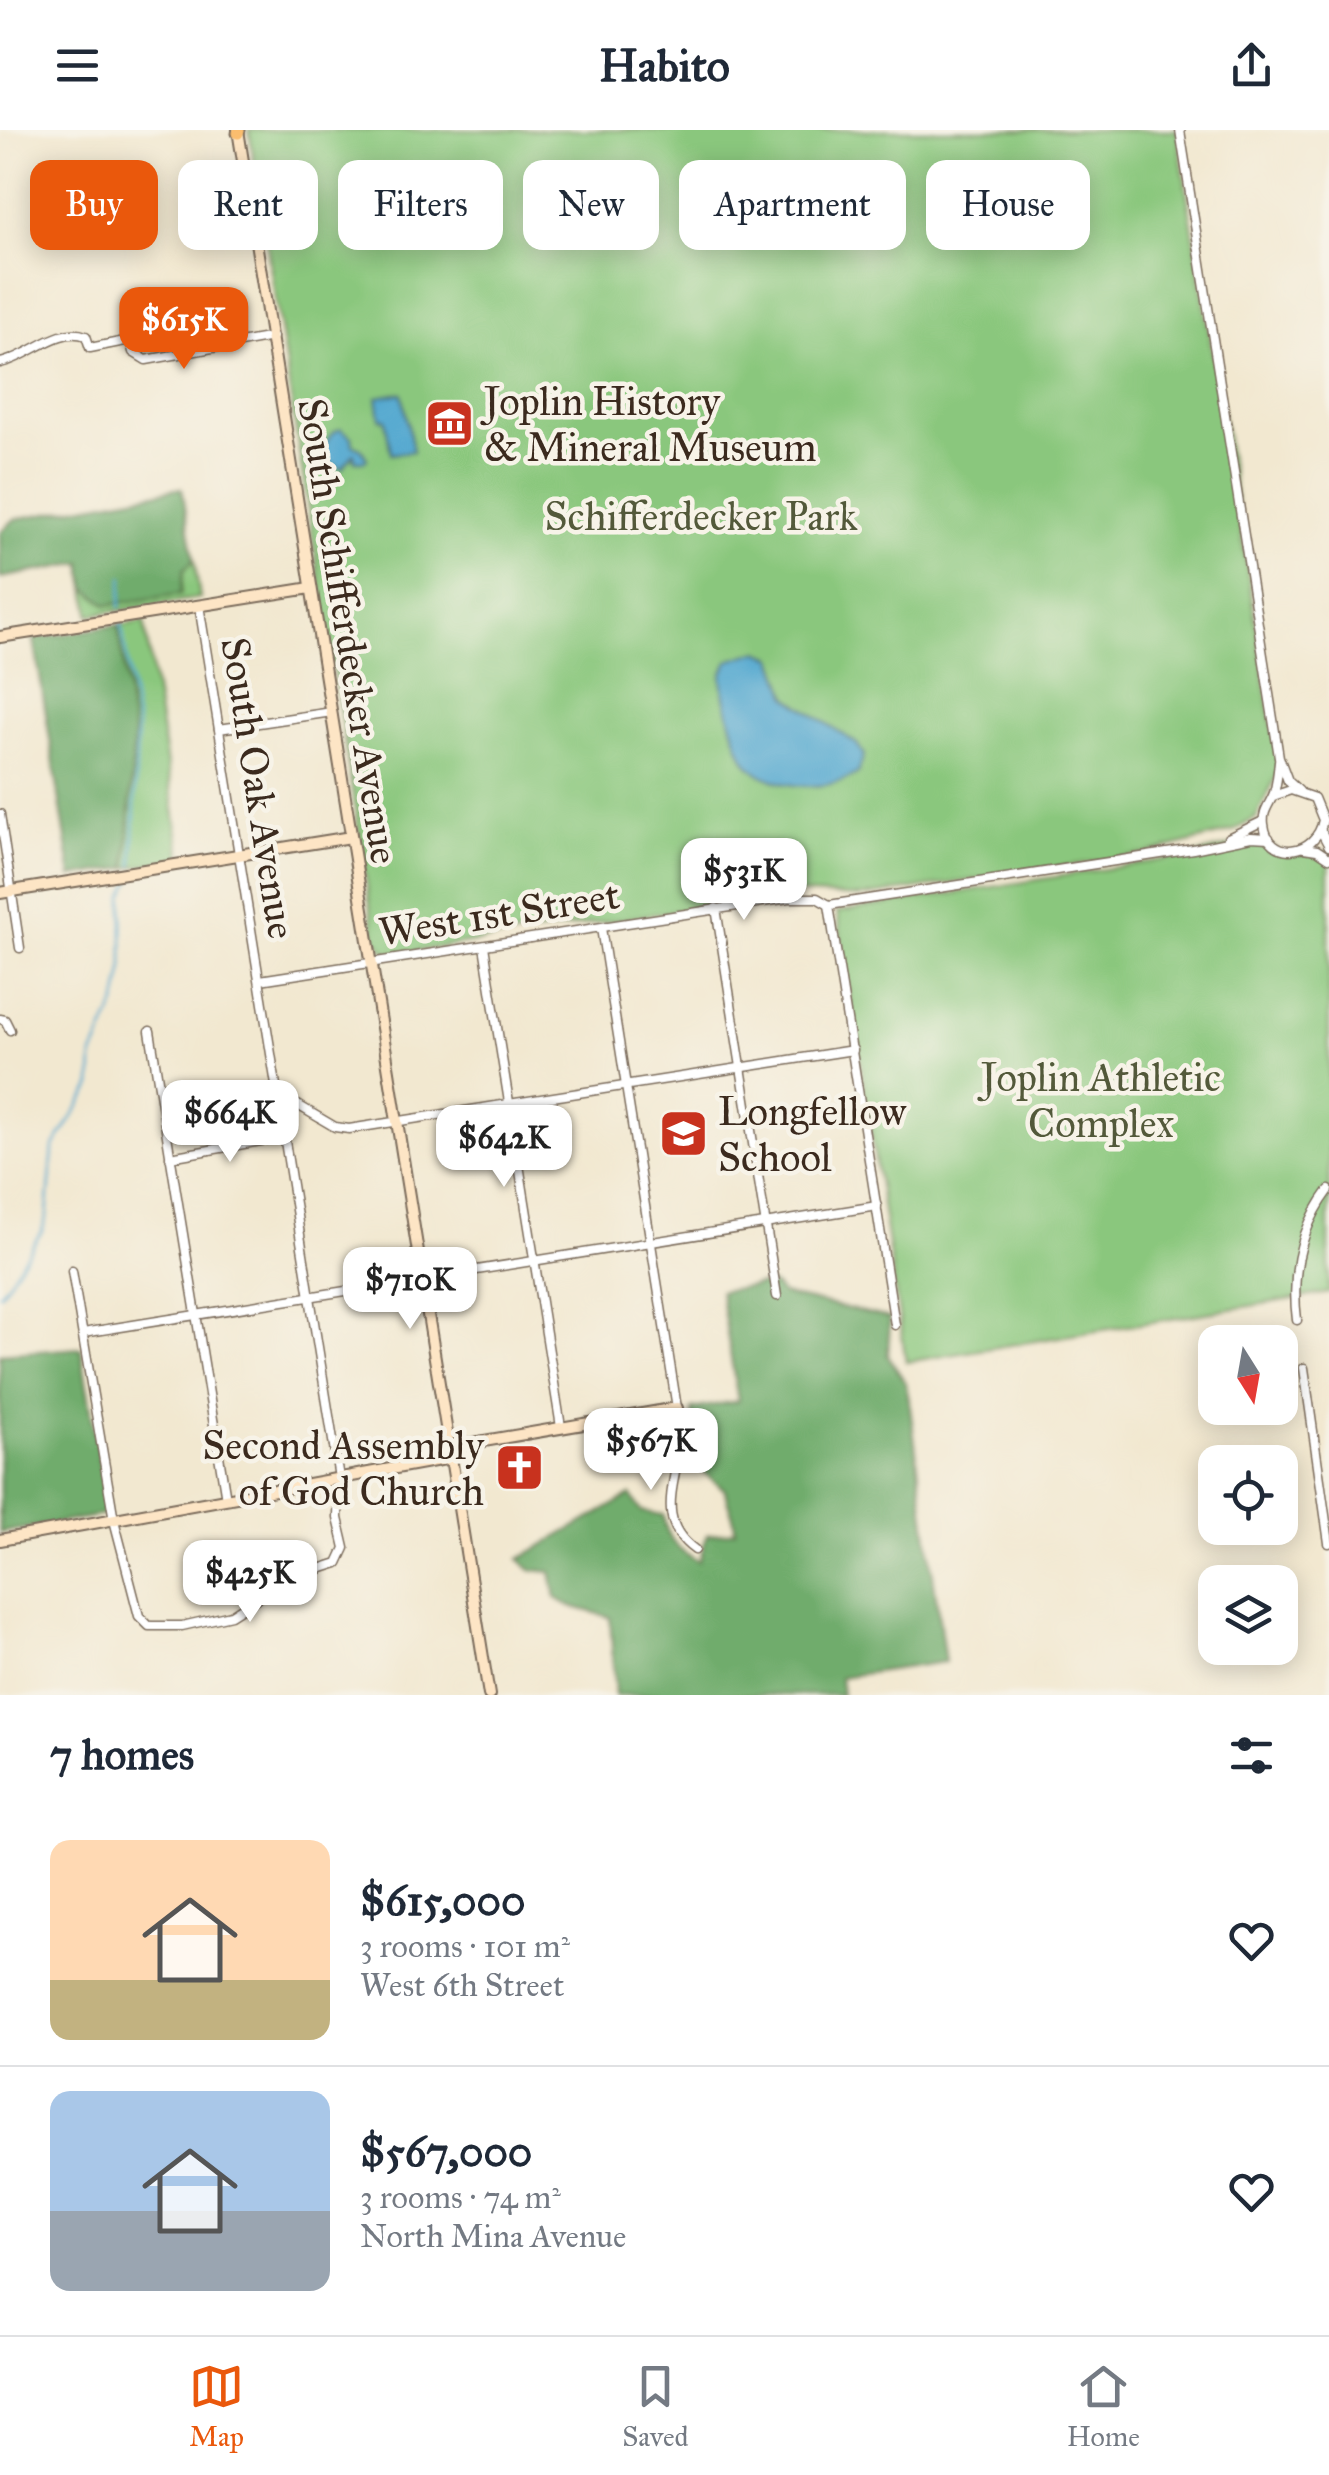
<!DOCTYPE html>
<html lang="en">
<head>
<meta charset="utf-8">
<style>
	:root { --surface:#fff; --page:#f2f2f3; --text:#1f2937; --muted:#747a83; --line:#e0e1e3; --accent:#ea580c }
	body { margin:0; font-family:"IM FELL Great Primer",serif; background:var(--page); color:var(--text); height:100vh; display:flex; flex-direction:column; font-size:38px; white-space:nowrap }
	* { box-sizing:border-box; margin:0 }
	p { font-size:32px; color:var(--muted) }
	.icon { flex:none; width:55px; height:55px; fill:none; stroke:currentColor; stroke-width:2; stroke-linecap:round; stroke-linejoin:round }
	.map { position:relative; height:1565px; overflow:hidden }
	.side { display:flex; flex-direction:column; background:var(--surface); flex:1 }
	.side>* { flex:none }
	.banner { position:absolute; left:30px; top:30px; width:1270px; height:90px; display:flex; gap:20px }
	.needle { width:65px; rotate:169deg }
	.tools { position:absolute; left:1198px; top:1195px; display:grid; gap:20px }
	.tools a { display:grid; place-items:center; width:100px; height:100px; border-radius:20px; background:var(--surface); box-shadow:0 5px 25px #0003; font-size:50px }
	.price { position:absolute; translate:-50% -85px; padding:0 22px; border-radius:20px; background:#fff; color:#222; font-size:32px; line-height:65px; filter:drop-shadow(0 2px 5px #0008) }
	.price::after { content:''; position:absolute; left:50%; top:60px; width:30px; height:22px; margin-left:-15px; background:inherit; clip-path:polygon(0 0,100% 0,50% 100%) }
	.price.active { background:var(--accent); color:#fff }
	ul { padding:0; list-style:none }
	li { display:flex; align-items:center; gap:30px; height:250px; padding:0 50px }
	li+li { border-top:2px solid var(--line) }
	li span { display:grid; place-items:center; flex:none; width:280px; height:200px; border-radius:20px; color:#555 }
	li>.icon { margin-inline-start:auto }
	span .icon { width:120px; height:120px; fill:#fffc; stroke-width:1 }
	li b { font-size:42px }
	h2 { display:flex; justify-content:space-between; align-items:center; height:120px; padding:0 50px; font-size:42px }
	.tag { padding:0 35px; border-radius:20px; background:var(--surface); box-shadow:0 5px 25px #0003; font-size:35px; line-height:90px }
	.tag.active { background:var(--accent); color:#fff }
	header { display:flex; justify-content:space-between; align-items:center; height:130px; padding:0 50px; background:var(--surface); font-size:45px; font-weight:700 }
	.menu { display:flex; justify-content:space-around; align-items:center; height:140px; border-top:2px solid var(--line); background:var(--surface); font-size:28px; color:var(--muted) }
	.menu a { display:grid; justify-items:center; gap:5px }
	.menu .active { color:var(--accent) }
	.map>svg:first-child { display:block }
	.green { fill:#8ac77d; stroke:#62784e; stroke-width:2.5 }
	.forest { fill:#6fac6c; stroke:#556b45; stroke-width:2.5 }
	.water { fill:#54a9d0; stroke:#486a77; stroke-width:2.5 }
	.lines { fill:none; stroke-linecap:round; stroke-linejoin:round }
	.stream { stroke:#54a9d0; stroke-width:2.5 }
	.street-casing { stroke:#7b6c5c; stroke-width:11 }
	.secondary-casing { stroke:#7b6c5c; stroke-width:14 }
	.primary-casing { stroke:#7b6c5c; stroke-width:15 }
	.street { stroke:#fff; stroke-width:8 }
	.secondary { stroke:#fde5c5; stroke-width:10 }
	.primary { stroke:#fbbd6e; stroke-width:11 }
	.labels { text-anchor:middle; stroke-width:9; stroke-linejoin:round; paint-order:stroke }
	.poi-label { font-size:40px; fill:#3b2a1e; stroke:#f7f3e8; text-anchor:start }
	.park-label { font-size:40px; fill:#53593a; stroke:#f7f3e8 }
	.street-label { font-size:40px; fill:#3b2a1e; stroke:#f7f3e8 }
</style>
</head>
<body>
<header><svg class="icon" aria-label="menu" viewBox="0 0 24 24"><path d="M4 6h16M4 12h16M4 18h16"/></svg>Habito<svg class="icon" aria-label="share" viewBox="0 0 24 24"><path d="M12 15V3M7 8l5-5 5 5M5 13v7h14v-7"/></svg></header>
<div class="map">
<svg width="1329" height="1565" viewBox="0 0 1329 1565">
	<rect width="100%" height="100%" fill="#f7f3e8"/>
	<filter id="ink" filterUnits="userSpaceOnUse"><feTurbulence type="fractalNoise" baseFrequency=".01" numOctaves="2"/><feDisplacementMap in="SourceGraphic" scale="20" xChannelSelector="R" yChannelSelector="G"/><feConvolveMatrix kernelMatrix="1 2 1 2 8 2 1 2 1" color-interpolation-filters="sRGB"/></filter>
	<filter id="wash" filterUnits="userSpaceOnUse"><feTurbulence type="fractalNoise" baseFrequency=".0048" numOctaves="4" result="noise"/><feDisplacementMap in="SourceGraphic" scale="40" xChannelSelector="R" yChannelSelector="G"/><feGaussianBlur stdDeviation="2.25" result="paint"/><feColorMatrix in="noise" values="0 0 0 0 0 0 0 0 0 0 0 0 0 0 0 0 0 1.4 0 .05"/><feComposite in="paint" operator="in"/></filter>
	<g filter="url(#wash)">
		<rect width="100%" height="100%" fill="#f2e8d0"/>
		<g class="green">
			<polygon points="249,0 1177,0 1277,626 1278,643 1256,688 1233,701 1146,724 861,767 789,763 398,824 384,821 375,807"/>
			<polygon points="194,429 200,468 90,485 86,458 107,475 181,463 184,440"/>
			<polygon points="144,491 182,729 127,738 134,604 118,496"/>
			<polygon points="1251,711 1267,714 1286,725 1329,721 1329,1163 906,1232 837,782 1198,724"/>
		</g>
		<g class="forest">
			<polygon points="182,358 194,429 184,440 181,464 107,475 86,458 82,433 0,448 0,402 15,389"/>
			<polygon points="118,495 134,604 127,738 72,747 34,509"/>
			<path d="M771,1153L782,1164L890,1188L888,1226L905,1252L909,1269L945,1532L840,1547L842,1565H615L610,1487L570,1476L556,1468L551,1442L532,1440L519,1429L631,1365L641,1381L663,1385C667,1409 677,1420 699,1431L707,1405L735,1401C735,1382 727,1377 725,1360L702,1341L697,1330L692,1279L738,1271L720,1161Z"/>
			<polygon points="81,1218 107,1380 103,1385 0,1403 0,1224"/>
		</g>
		<g class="water">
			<polygon points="402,263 413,321 391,324 385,289 380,289 377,267"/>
			<path d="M341,299L352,307L353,315L361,318L367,329L365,331H355L354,324L342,339L324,329C320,319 330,301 341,299Z"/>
			<path d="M759,521L774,528L788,567L857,614L864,625L858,643C830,662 772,661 748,634C737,621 722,562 722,545L728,531Z"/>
		</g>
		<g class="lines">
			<g class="stream">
				<polyline points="120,477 123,447"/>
				<polyline points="121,491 137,596 133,736"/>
				<polyline points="0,1164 42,1101 47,1085 53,1018 92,956 93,925 117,872 123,841 123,766 133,747"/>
			</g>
		</g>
	</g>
	<g filter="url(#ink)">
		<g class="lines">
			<defs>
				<g id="street">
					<polyline points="1180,0 1279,627 1288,651 1299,661"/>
					<path d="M0,233C29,228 58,195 86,206L90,218L130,210L133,222L146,230L273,207"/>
					<polyline points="219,599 332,582"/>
					<path d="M1273,666L1291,660L1314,668L1323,690C1316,726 1268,732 1264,694C1262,681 1270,674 1274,663C1277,653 1278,642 1279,631"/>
					<polyline points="0,684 20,818"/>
					<polyline points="1321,701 1329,716"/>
					<polyline points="1228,708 1263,691"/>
					<polyline points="1304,718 1317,720 1329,728"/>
					<polyline points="829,775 895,1195"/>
					<polyline points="716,778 777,1166"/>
					<path d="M601,798L677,1278C678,1294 681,1310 678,1326C672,1363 659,1394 695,1420"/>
					<polyline points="484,816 561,1297"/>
					<polyline points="260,850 789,768 817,768 829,775 1193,719 1251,707 1269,708"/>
					<polyline points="0,889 5,890 10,900"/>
					<polyline points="150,901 226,1369"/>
					<polyline points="279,964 335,997 349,999 853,920"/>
					<polyline points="170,1027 284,1007"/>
					<polyline points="72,1141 114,1390 139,1486 149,1496 182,1496 231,1485 285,1450 338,1433 345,1418 338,1388 339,1348 199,475"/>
					<path d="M1297,1190C1291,1143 1300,1099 1329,1060"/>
					<polyline points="83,1203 877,1076"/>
					<polyline points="1304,1238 1329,1413"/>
				</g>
				<g id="secondary">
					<polyline points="238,0 489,1565"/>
					<polyline points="0,507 311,458"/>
					<polyline points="0,763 351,707"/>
					<polyline points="449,1317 677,1278"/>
					<polyline points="0,1410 451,1328"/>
				</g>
				<polyline id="primary" points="238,3 239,0"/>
			</defs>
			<use href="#street" class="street-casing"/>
			<use href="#secondary" class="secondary-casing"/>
			<use href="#primary" class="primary-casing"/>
			<use href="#street" class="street"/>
			<use href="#secondary" class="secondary"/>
			<use href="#primary" class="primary"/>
		</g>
	</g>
	<defs>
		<symbol id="museum-square" viewBox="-11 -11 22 22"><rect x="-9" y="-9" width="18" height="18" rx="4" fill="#c8321e" stroke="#f7f3e8"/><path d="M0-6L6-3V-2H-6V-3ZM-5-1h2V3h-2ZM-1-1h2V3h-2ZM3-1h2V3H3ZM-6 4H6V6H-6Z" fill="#fff"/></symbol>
		<symbol id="school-square" viewBox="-11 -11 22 22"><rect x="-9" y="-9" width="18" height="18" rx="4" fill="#c8321e" stroke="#f7f3e8"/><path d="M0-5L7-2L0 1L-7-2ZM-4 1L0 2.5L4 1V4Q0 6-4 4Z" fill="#fff"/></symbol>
		<symbol id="church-square" viewBox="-11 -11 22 22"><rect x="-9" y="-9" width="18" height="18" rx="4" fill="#c8321e" stroke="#f7f3e8"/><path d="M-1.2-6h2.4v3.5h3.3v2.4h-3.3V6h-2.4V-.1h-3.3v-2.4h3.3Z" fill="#fff"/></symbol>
	</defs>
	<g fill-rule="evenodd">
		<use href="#museum-square" x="422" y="266" width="55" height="55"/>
		<use href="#school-square" x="656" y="976" width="55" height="55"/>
		<use href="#church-square" x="492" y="1310" width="55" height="55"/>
	</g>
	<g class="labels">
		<g class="poi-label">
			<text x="484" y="285">Joplin History<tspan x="484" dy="46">&amp; Mineral Museum</tspan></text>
			<text x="718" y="995">Longfellow<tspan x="718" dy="46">School</tspan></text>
			<text x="484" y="1329" text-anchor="end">Second Assembly<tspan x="484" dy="46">of God Church</tspan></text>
		</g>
		<g class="park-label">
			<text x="701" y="400">Schifferdecker Park</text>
			<text x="1101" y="961">Joplin Athletic<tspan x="1101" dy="46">Complex</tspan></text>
		</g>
		<g class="street-label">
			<text transform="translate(349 501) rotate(81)" y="14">South Schifferdecker Avenue</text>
			<text transform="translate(259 658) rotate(81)" y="14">South Oak Avenue</text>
			<text transform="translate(499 783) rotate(-9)" y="14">West 1st Street</text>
		</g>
	</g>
</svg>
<div class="tools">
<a><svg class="needle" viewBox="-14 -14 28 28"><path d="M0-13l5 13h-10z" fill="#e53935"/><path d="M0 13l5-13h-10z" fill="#747a83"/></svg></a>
<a><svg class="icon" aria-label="locate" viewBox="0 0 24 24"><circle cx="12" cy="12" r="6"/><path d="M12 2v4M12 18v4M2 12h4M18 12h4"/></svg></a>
<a><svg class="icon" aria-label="layers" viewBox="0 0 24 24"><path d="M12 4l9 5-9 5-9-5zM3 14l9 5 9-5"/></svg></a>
</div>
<b class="price active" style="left:184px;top:242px">$615K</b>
<b class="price" style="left:744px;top:793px">$531K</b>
<b class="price" style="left:230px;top:1035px">$664K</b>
<b class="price" style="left:504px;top:1060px">$642K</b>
<b class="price" style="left:410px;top:1202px">$710K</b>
<b class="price" style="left:651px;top:1363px">$567K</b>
<b class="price" style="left:250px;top:1495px">$425K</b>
<div class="banner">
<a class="tag active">Buy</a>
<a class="tag">Rent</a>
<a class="tag">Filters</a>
<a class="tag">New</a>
<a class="tag">Apartment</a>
<a class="tag">House</a>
</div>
</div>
<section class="side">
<h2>7 homes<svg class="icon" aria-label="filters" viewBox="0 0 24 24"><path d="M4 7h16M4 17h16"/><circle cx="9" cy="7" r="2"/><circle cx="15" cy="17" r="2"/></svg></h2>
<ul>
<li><span style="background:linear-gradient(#ffd9b3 70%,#c2b280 0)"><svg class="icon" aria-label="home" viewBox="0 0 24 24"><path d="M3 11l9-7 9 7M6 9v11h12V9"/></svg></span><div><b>$615,000</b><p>3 rooms · 101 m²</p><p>West 6th Street</p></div><svg class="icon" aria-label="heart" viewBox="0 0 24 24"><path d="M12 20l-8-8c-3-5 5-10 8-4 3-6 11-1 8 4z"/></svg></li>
<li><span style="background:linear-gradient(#a9c7e8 60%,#9aa5b1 0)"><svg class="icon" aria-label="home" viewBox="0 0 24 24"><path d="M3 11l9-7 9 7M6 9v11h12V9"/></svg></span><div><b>$567,000</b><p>3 rooms · 74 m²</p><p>North Mina Avenue</p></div><svg class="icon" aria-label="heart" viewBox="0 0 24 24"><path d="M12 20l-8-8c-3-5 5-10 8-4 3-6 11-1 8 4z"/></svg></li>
</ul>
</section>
<nav class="menu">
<a class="active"><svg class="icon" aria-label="map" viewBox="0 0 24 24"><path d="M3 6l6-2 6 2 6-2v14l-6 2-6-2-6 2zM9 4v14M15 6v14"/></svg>Map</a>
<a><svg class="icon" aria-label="saved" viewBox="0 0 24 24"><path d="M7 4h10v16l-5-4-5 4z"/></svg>Saved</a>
<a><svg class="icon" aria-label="home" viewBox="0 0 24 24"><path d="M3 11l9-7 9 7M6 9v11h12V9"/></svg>Home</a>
</nav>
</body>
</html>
